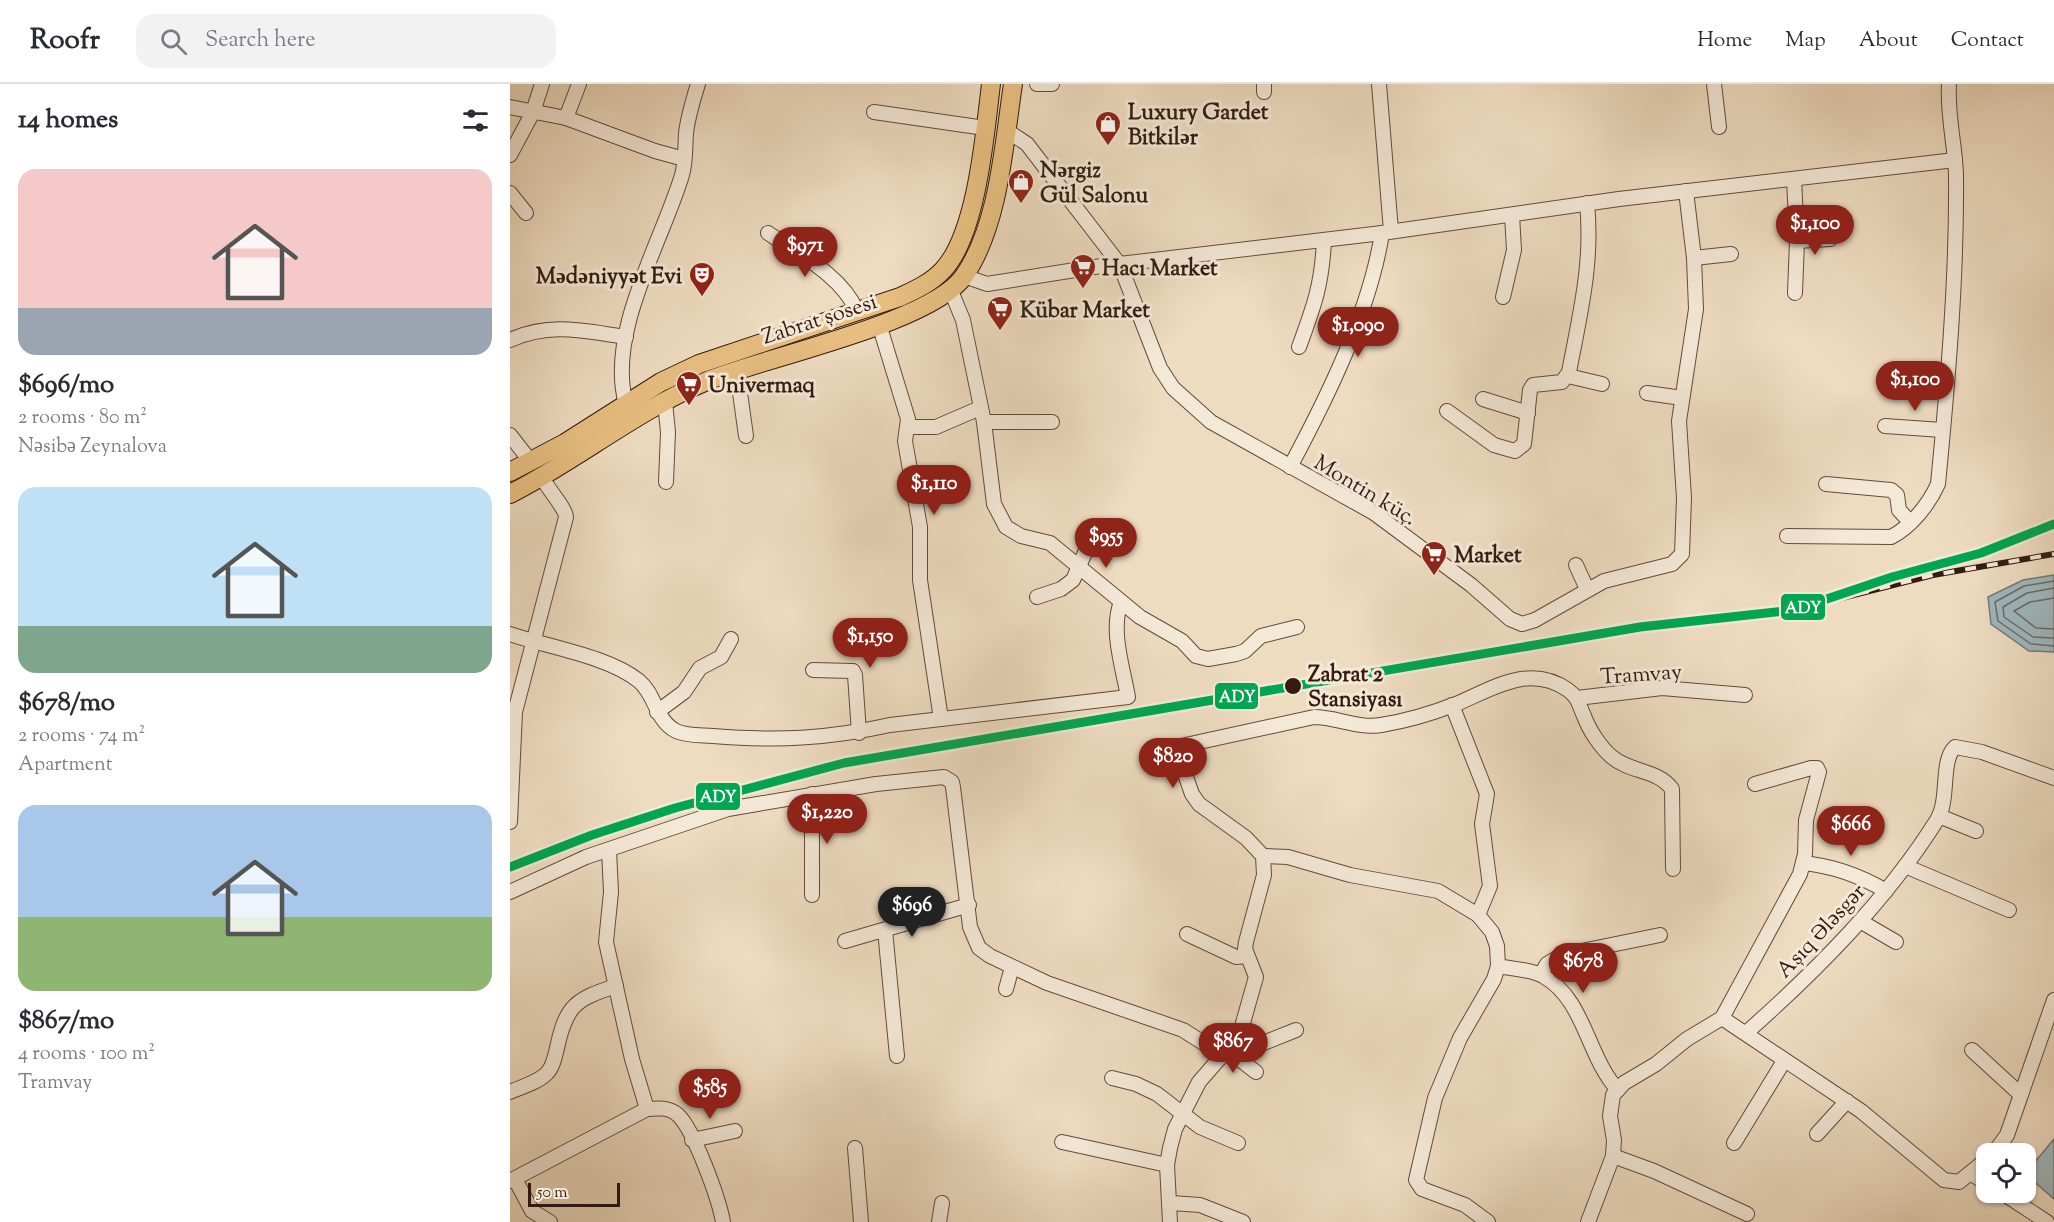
<!DOCTYPE html>
<html lang="en">
<head>
<meta charset="utf-8">
<style>
	:root { --surface:#fff; --page:#f2f2f3; --text:#2b2b33; --muted:#7c7c81; --line:#e1e1e2; --accent:#8f2418 }
	body { margin:0; font-family:"Sorts Mill Goudy",serif; background:var(--page); color:var(--text); height:100vh; display:flex; flex-direction:column; font-size:22px; white-space:nowrap }
	* { box-sizing:border-box; margin:0 }
	p { font-size:20px; color:var(--muted) }
	.icon { flex:none; width:33px; height:33px; fill:none; stroke:currentColor; stroke-width:2; stroke-linecap:round; stroke-linejoin:round }
	.map { position:relative; flex:1; overflow:hidden }
	.sheet { display:flex; flex-direction:column; background:var(--surface); width:510px }
	.sheet>* { flex:none }
	.tools { position:absolute; left:1466px; top:1059px; display:grid; gap:12px }
	.tools a { display:grid; place-items:center; width:60px; height:60px; border-radius:12px; background:var(--surface); box-shadow:0 2px 4px #0004; font-size:30px }
	.scale { position:absolute; left:18px; bottom:15px; width:92px; box-sizing:border-box; padding-left:6px; border:3px solid #341b11; border-top:0; font-size:16px; line-height:21px; white-space:nowrap; color:#341b11; -webkit-text-stroke:4px #f4e8d7; paint-order:stroke }
	.price { position:absolute; translate:-50% -51px; padding:0 14px; border-radius:21px; background:var(--accent); color:#fff; font-size:20px; line-height:39px; filter:drop-shadow(0 2px 3px #0008) }
	.price::after { content:''; position:absolute; left:50%; top:36px; width:18px; height:14px; margin-left:-9px; background:inherit; clip-path:polygon(0 0,100% 0,50% 100%) }
	.price.selected { background:#222; color:#fff }
	ul { padding:0; list-style:none }
	li { display:grid; align-content:center; gap:12px; height:318px; padding:0 18px }
	li span { display:grid; place-items:center; height:186px; border-radius:18px; color:#555 }
	li>.icon { margin-inline-start:auto }
	span .icon { width:108px; height:108px; fill:#fffc; stroke-width:1 }
	li b { font-size:26px }
	h2 { display:flex; justify-content:space-between; align-items:center; height:72px; padding:0 18px; font-size:26px }
	header { display:flex; align-items:center; gap:36px; box-sizing:border-box; height:84px; padding:0 30px; background:var(--surface); border-bottom:2px solid var(--line) }
	header strong { font-size:28px }
	nav { display:flex; gap:33px; margin-inline-start:auto; font-size:21px }
	.search { width:420px; height:54px; background:var(--page); display:flex; align-items:center; gap:15px; box-sizing:border-box; padding:0 21px; border-radius:18px; color:var(--muted); font-size:22px }
	main { display:flex; flex:1; min-height:0 }
	.map>svg:first-child { display:block }
	.water { fill:#9fb8bf; stroke:#747979; stroke-width:1.5 }
	.lines { fill:none; stroke-linecap:round; stroke-linejoin:round }
	.shore { stroke:#6a6a68; stroke-width:1.5 }
	.minor-casing { stroke:#624b3d; stroke-width:16 }
	.major-casing { stroke:#341b11; stroke-width:20 }
	.minor { stroke:#f4e8d7; stroke-width:14 }
	.major { stroke:#e7be80; stroke-width:18 }
	.rail-casing { stroke:#341b11; stroke-width:6 }
	.rail { stroke:#f4e8d7; stroke-width:4; stroke-dasharray:11; stroke-linecap:butt }
	.rail-1-casing { stroke:#f4e8d7; stroke-width:14 }
	.rail-1 { stroke:#00a651; stroke-width:9 }
	.stop-dot { fill:#341b11; stroke:#f4e8d7; stroke-width:2 }
	.labels { text-anchor:middle; stroke-width:6; stroke-linejoin:round; paint-order:stroke }
	.poi-label { font-size:22px; font-weight:bold; fill:#341b11; stroke:#f4e8d7; text-anchor:start }
	.street-label { font-size:22px; fill:#341b11; stroke:#f4e8d7 }
	.stop-label { font-size:22px; font-weight:bold; fill:#341b11; stroke:#f4e8d7; text-anchor:start }
	.line-badge { stroke:#f4e8d7; stroke-width:2 }
	.badge-label { font-size:16px; text-anchor:middle; font-weight:bold; fill:#fff }
</style>
</head>
<body>
<header>
<strong>Roofr</strong>
<div class="search"><svg class="icon" aria-label="search" viewBox="0 0 24 24"><circle cx="10" cy="10" r="6"/><path d="M15 15l6 6"/></svg>Search here</div>
<nav><a>Home</a><a>Map</a><a>About</a><a>Contact</a></nav>
</header>
<main>
<section class="sheet">
<h2>14 homes<svg class="icon" aria-label="filters" viewBox="0 0 24 24"><path d="M4 7h16M4 17h16"/><circle cx="9" cy="7" r="2"/><circle cx="15" cy="17" r="2"/></svg></h2>
<ul>
<li><span style="background:linear-gradient(#f6c9c9 75%,#9aa5b1 0)"><svg class="icon" aria-label="home" viewBox="0 0 24 24"><path d="M3 11l9-7 9 7M6 9v11h12V9"/></svg></span><div><b>$696/mo</b><p>2 rooms · 80 m²</p><p>Nəsibə Zeynalova</p></div></li>
<li><span style="background:linear-gradient(#bfe0f5 75%,#7fa58c 0)"><svg class="icon" aria-label="home" viewBox="0 0 24 24"><path d="M3 11l9-7 9 7M6 9v11h12V9"/></svg></span><div><b>$678/mo</b><p>2 rooms · 74 m²</p><p>Apartment</p></div></li>
<li><span style="background:linear-gradient(#a9c7e8 60%,#8fb573 0)"><svg class="icon" aria-label="home" viewBox="0 0 24 24"><path d="M3 11l9-7 9 7M6 9v11h12V9"/></svg></span><div><b>$867/mo</b><p>4 rooms · 100 m²</p><p>Tramvay</p></div></li>
</ul>
</section>
<div class="map">
<svg width="1544" height="1138" viewBox="0 0 1544 1138">
	<rect width="100%" height="100%" fill="#eedcc1"/>
	<filter id="stains"><feTurbulence type="fractalNoise" baseFrequency=".00333" numOctaves="4"/><feColorMatrix values="0 0 0 0 .2 0 0 0 0 .09 0 0 0 0 .02 0 0 0 .5 -.17"/></filter>
	<radialGradient id="worn" r=".72"><stop offset=".6" stop-color="#630" stop-opacity="0"/><stop offset="1" stop-color="#630" stop-opacity=".3"/></radialGradient>
	<g class="water">
		<polygon points="1544,491 1544,568 1519,567 1481,540 1478,513 1513,496"/>
		<polygon points="1544,1055 1544,1115 1520,1094 1524,1079"/>
	</g>
	<g class="lines">
		<g class="shore">
			<polyline points="1544,497 1514,502 1485,518 1488,537 1521,560 1544,562"/>
			<polyline points="1544,504 1517,509 1493,523 1494,533 1523,553 1544,554"/>
			<polyline points="1544,514 1520,518 1504,527 1526,544 1544,545"/>
		</g>
		<defs>
			<g id="minor">
				<polyline points="527,0 542,0"/>
				<polyline points="754,0 754,8"/>
				<polyline points="869,0 881,147"/>
				<polyline points="1204,0 1209,43"/>
				<polyline points="0,23 56,34 145,67 174,75"/>
				<polyline points="364,28 475,44"/>
				<polyline points="56,34 69,0"/>
				<polyline points="496,46 517,60 610,181 650,284 663,304 701,338 864,429 961,501 1000,535 1012,540 1025,536 1094,497 1162,480 1172,470 1174,414 1169,337 1186,225 1184,174 1176,107"/>
				<polyline points="0,71 23,28 32,0"/>
				<polyline points="1284,95 1287,157 1285,209"/>
				<polyline points="0,109 16,129"/>
				<path d="M258,149C290,171 331,191 347,227"/>
				<polyline points="1287,157 1320,155"/>
				<polyline points="1184,174 1221,170"/>
				<polyline points="454,192 477,200 584,183 872,149 1109,115 1445,76"/>
				<polyline points="441,207 453,236 474,338 484,420 496,443 511,452 540,459 630,533 672,557 686,572 698,575 726,570 735,567 751,552 787,543"/>
				<polyline points="993,213 1004,166 1002,131"/>
				<polyline points="369,240 398,335 395,357 410,443 410,496 431,635"/>
				<path d="M0,256C41,238 73,247 116,253"/>
				<path d="M789,263C804,222 812,201 814,156"/>
				<polyline points="227,287 236,352"/>
				<polyline points="1058,292 1092,300"/>
				<polyline points="1137,309 1172,314"/>
				<polyline points="973,315 1018,329"/>
				<polyline points="155,318 158,348 156,398"/>
				<path d="M116,320C96,249 152,158 172,91C176,77 175,63 176,49C178,33 183,16 188,0"/>
				<path d="M937,327L984,361L1005,367L1014,360L1020,306L1023,301L1052,298L1059,288C1070,230 1083,179 1077,119"/>
				<polyline points="474,338 542,338"/>
				<polyline points="1375,342 1432,346"/>
				<polyline points="398,343 426,343 470,324"/>
				<polyline points="0,351 21,378"/>
				<path d="M780,383C817,314 860,227 872,149"/>
				<polyline points="1316,400 1381,406 1387,411 1389,426 1400,438"/>
				<path d="M1277,452L1381,453C1401,443 1419,420 1428,400C1438,297 1447,193 1446,91C1445,60 1437,31 1439,0"/>
				<polyline points="1066,481 1077,505"/>
				<polyline points="527,513 551,505 563,496 577,464 601,445"/>
				<path d="M0,550C38,563 98,572 129,597C146,611 145,636 166,647C176,652 192,651 203,652C267,657 317,655 380,641L618,613C613,584 600,546 611,518"/>
				<polyline points="303,586 343,587 345,591 349,649"/>
				<polyline points="1067,614 1152,604 1235,611"/>
				<polyline points="942,621 977,710 972,740 980,802 968,831"/>
				<polyline points="147,628 174,608 190,584 211,573 221,555"/>
				<polyline points="1429,732 1466,747"/>
				<path d="M0,738L5,628L56,433C56,425 37,404 32,393"/>
				<path d="M99,766L101,808L96,858L122,975L137,1025C148,1024 159,1023 168,1031C184,1046 209,1115 213,1138"/>
				<polyline points="753,772 778,773 840,791 928,807 968,831 982,848 987,862 988,882 984,895 950,954 925,1014 906,1096 912,1105 955,1121 978,1138"/>
				<path d="M1293,779C1324,782 1349,791 1376,807"/>
				<polyline points="1395,782 1499,826"/>
				<polyline points="0,808 76,773 218,725 366,700 434,693 442,698 443,703 460,843 469,864 480,872 537,899 673,946 695,960 709,975"/>
				<polyline points="302,811 302,710"/>
				<polyline points="1350,837 1386,858"/>
				<polyline points="375,846 387,972"/>
				<polyline points="677,850 726,873 737,872"/>
				<polyline points="335,857 459,821"/>
				<path d="M988,882C1001,885 1021,885 1033,892C1075,915 1077,973 1108,1006"/>
				<polyline points="1031,890 1037,880 1052,871 1150,851"/>
				<polyline points="496,905 502,883"/>
				<polyline points="1212,934 1351,1027 1434,1096 1449,1098 1476,1076"/>
				<path d="M1236,949C1307,886 1376,817 1427,736C1440,715 1430,677 1445,663L1472,668L1544,694"/>
				<polyline points="727,960 746,962 786,946"/>
				<polyline points="1462,966 1509,1009"/>
				<polyline points="720,968 746,988"/>
				<polyline points="602,994 626,1000 647,1010 690,1043 728,1059"/>
				<path d="M0,1008C11,1003 29,998 37,989C43,983 45,972 47,964C56,921 66,915 106,902"/>
				<polyline points="1307,1050 1337,1017"/>
				<polyline points="182,1056 225,1047"/>
				<polyline points="552,1058 657,1081"/>
				<polyline points="1224,1059 1274,977"/>
				<polyline points="345,1064 351,1138"/>
				<polyline points="1483,1070 1497,1051 1544,916"/>
				<polyline points="1103,1072 1144,1087 1237,1130"/>
				<polyline points="1462,1090 1476,1099"/>
				<polyline points="5,1095 22,1127 40,1138"/>
				<polyline points="0,1097 137,1025"/>
				<polyline points="1491,1108 1537,1138"/>
				<polyline points="661,1119 690,1121 733,1138"/>
				<polyline points="429,1138 432,1119"/>
				<path d="M660,1138L657,1081L660,1064L665,1045L689,998L709,975L727,960L746,893L735,865L736,858L754,791L753,772L736,754L689,720L682,710L675,690L671,662L804,633C827,633 848,645 871,641C896,637 923,629 946,620C982,605 1019,579 1058,606C1068,613 1069,621 1074,632C1079,646 1091,664 1102,673C1121,689 1147,685 1162,705L1163,785"/>
				<polyline points="1078,1138 1103,1072 1104,1056 1100,1032 1103,1011 1114,999 1146,980 1177,955 1212,934 1290,790 1295,770 1296,736 1309,688 1307,684 1301,684 1245,700"/>
			</g>
			<g id="major">
				<path d="M0,388L55,359L151,298L189,280L390,213C405,206 421,199 433,186C467,150 475,49 481,0"/>
				<path d="M0,410C67,376 127,326 197,297C255,273 422,239 454,192C489,142 494,59 503,0"/>
			</g>
		</defs>
		<use href="#minor" class="minor-casing"/>
		<use href="#major" class="major-casing"/>
		<use href="#minor" class="minor"/>
		<use href="#major" class="major"/>
		<defs>
			<polyline id="rail" points="1284,526 1423,491 1544,470"/>
		</defs>
		<use href="#rail" class="rail-casing"/>
		<use href="#rail" class="rail"/>
		<defs>
			<polyline id="rail-1" points="0,783 82,751 165,724 334,679 1130,543 1284,526 1382,493 1471,469 1544,440"/>
		</defs>
		<use href="#rail-1" class="rail-1-casing"/>
		<use href="#rail-1" class="rail-1"/>
	</g>
	<defs>
		<symbol id="shop-pin" viewBox="-11 -11 22 30"><path d="M0 17L-7.5 6A9.5 9.5 0 1 1 7.5 6Z" fill="#8f2418" stroke="#f4e8d7"/><path d="M-5-2.5h2.3a2.7 3.5 0 0 1 5.4 0H5L5.5 6h-11ZM-1.5-2.5h3a1.5 2.3 0 0 0-3 0Z" fill="#fff"/></symbol>
		<symbol id="supermarket-pin" viewBox="-11 -11 22 30"><path d="M0 17L-7.5 6A9.5 9.5 0 1 1 7.5 6Z" fill="#8f2418" stroke="#f4e8d7"/><path d="M-6-5.5h2.5l.6 2H6L4.5 2H-2.5L-4.4-4H-6ZM-1.5 3.2a1.3 1.3 0 1 0 .1 0ZM3 3.2a1.3 1.3 0 1 0 .1 0Z" fill="#fff"/></symbol>
		<symbol id="theatre-pin" viewBox="-11 -11 22 30"><path d="M0 17L-7.5 6A9.5 9.5 0 1 1 7.5 6Z" fill="#8f2418" stroke="#f4e8d7"/><path d="M-5-5.5Q0-4 5-5.5V0Q5 5 0 6Q-5 5-5 0ZM-3.3-2.5H-1v1.5H-3.3ZM1-2.5H3.3v1.5H1ZM-2.8 1Q0 5.5 2.8 1Z" fill="#fff"/></symbol>
	</defs>
	<g fill-rule="evenodd">
		<use href="#shop-pin" x="583" y="25" width="30" height="40"/>
		<use href="#shop-pin" x="496" y="83" width="30" height="40"/>
		<use href="#supermarket-pin" x="558" y="168" width="30" height="40"/>
		<use href="#theatre-pin" x="177" y="176" width="30" height="40"/>
		<use href="#supermarket-pin" x="475" y="210" width="30" height="40"/>
		<use href="#supermarket-pin" x="164" y="285" width="30" height="40"/>
		<use href="#supermarket-pin" x="909" y="455" width="30" height="40"/>
	</g>
	<circle class="stop-dot" cx="783" cy="602" r="9"/>
	<g class="labels">
		<g class="poi-label">
			<text x="618" y="35">Luxury Gardet<tspan x="618" dy="25">Bitkilər</tspan></text>
			<text x="530" y="93">Nərgiz<tspan x="530" dy="25">Gül Salonu</tspan></text>
			<text x="592" y="191">Hacı Market</text>
			<text x="172" y="199" text-anchor="end">Mədəniyyət Evi</text>
			<text x="510" y="233">Kübar Market</text>
			<text x="198" y="308">Univermaq</text>
			<text x="944" y="478">Market</text>
		</g>
		<g class="street-label">
			<text transform="translate(309 234) rotate(-18)" y="8">Zabrat şosesi</text>
			<text transform="translate(856 405) rotate(31)" y="8">Montin küç.</text>
			<text transform="translate(1131 589) rotate(-4)" y="8">Tramvay</text>
			<text transform="translate(1310 846) rotate(-47)" y="8">Aşıq Ələsgər</text>
		</g>
		<g class="stop-label">
			<text x="798" y="597">Zabrat 2<tspan x="798" dy="25">Stansiyası</tspan></text>
		</g>
	</g>
	<g class="line-badge">
		<rect x="1270" y="509" width="46" height="28" rx="6" fill="#00a651"/>
		<rect x="704" y="598" width="45" height="28" rx="6" fill="#00a651"/>
		<rect x="185" y="698" width="46" height="29" rx="6" fill="#00a651"/>
	</g>
	<g class="badge-label">
		<text x="1293" y="529">ADY</text>
		<text x="727" y="618">ADY</text>
		<text x="208" y="718">ADY</text>
	</g>
	<rect width="100%" height="100%" filter="url(#stains)"/>
	<rect width="100%" height="100%" fill="url(#worn)"/>
</svg>
<div class="tools">
<a><svg class="icon" aria-label="locate" viewBox="0 0 24 24"><circle cx="12" cy="12" r="6"/><path d="M12 2v4M12 18v4M2 12h4M18 12h4"/></svg></a>
</div>
<div class="scale">50 m</div>
<b class="price" style="left:1305px;top:172px">$1,100</b>
<b class="price" style="left:295px;top:194px">$971</b>
<b class="price" style="left:848px;top:274px">$1,090</b>
<b class="price" style="left:1405px;top:328px">$1,100</b>
<b class="price" style="left:424px;top:432px">$1,110</b>
<b class="price" style="left:596px;top:485px">$955</b>
<b class="price" style="left:360px;top:585px">$1,150</b>
<b class="price" style="left:663px;top:705px">$820</b>
<b class="price" style="left:317px;top:761px">$1,220</b>
<b class="price" style="left:1341px;top:773px">$666</b>
<b class="price selected" style="left:402px;top:854px">$696</b>
<b class="price" style="left:1073px;top:910px">$678</b>
<b class="price" style="left:723px;top:990px">$867</b>
<b class="price" style="left:200px;top:1036px">$585</b>
</div>
</main>
</body>
</html>
